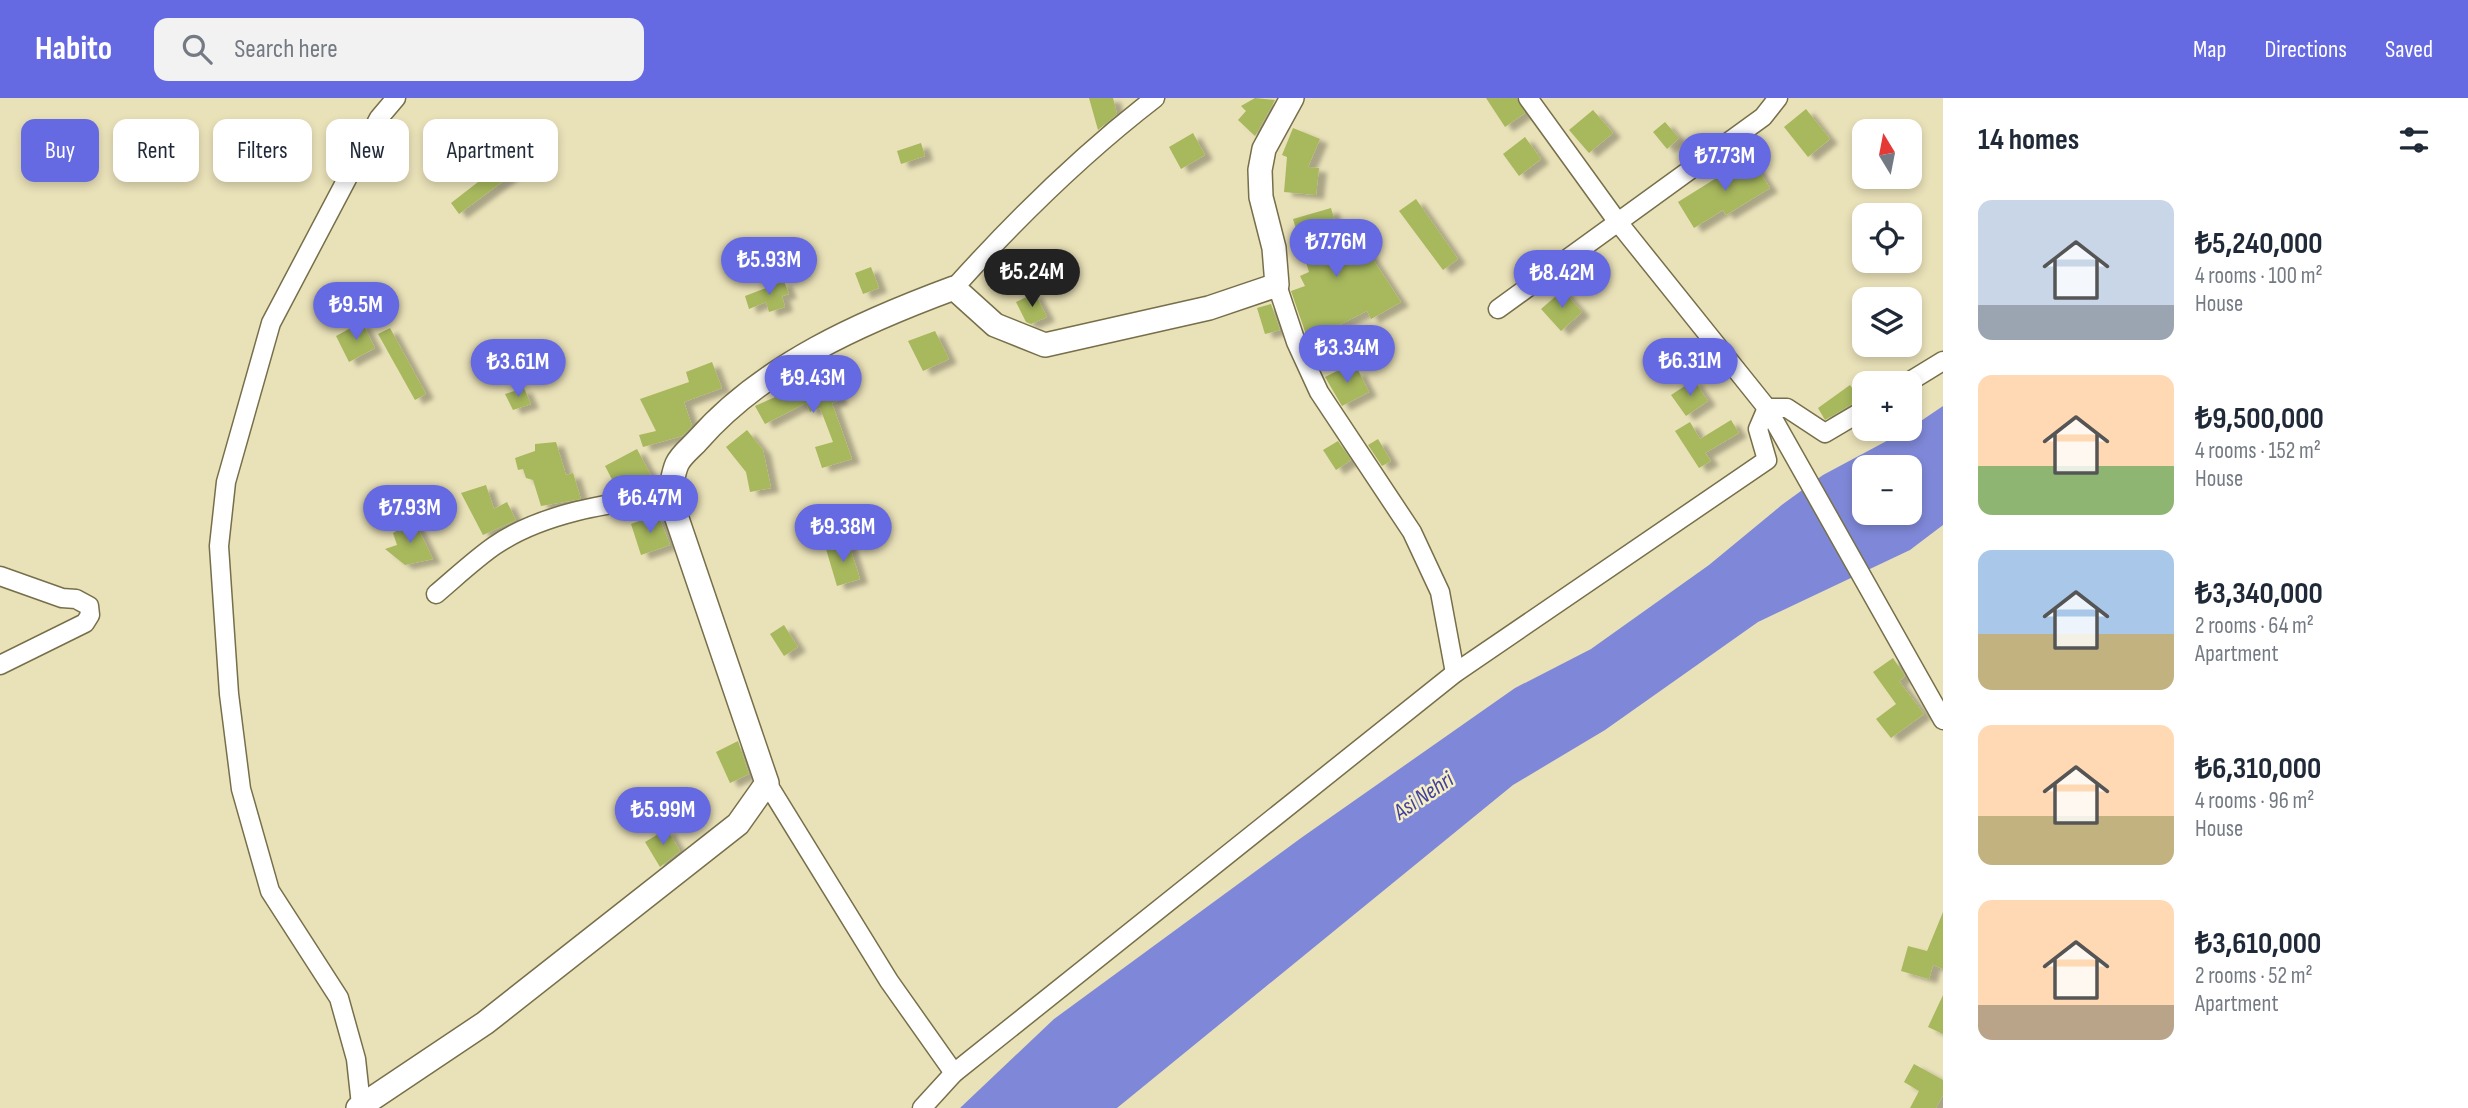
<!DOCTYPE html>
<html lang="en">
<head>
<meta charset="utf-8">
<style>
	:root { --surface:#fff; --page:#f2f2f3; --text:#1f2937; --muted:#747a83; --accent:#6569e2 }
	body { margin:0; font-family:"Sofia Sans Condensed",sans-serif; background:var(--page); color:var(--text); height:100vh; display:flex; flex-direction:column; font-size:26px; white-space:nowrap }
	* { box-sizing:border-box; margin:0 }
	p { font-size:23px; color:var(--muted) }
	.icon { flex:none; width:38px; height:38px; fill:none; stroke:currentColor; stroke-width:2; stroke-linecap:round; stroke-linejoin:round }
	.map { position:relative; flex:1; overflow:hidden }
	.panel { display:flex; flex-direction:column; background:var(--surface); width:525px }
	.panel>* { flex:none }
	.hud { position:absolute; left:21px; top:21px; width:665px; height:63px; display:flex; gap:14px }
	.needle { width:46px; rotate:350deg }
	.fabs { position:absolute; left:1852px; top:21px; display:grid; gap:14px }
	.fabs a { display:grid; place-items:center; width:70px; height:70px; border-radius:14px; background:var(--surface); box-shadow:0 4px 10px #0003; font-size:35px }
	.price { position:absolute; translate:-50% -60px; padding:0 16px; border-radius:24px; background:var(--accent); color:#fff; font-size:23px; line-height:46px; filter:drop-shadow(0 2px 4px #0008) }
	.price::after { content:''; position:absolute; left:50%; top:42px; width:21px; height:16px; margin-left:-10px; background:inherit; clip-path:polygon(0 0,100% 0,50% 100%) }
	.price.active { background:#222; color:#fff }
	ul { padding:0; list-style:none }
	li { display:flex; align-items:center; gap:21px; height:175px; padding:0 35px }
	li span { display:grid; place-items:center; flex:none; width:196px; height:140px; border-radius:14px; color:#555 }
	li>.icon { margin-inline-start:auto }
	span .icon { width:84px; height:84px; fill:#fffc; stroke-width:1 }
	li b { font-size:30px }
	h2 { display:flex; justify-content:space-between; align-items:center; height:84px; padding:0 35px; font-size:30px }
	.tag { padding:0 24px; border-radius:14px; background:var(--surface); box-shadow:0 4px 10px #0003; font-size:24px; line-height:63px }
	.tag.active { background:var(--accent); color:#fff }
	header { display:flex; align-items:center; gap:42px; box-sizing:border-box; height:98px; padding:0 35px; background:var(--accent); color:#fff }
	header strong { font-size:33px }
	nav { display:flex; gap:38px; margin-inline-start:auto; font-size:24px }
	.search { width:490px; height:63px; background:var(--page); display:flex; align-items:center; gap:18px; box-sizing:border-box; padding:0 24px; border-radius:14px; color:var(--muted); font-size:26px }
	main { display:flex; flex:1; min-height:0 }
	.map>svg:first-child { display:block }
	.water { fill:#7f88d8; fill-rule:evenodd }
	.building { fill:#a7b85d; filter:url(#shadow) }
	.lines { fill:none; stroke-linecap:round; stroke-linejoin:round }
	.minor-casing { stroke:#766f4a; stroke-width:21 }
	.tertiary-casing { stroke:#766f4a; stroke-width:26 }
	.minor { stroke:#fff; stroke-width:18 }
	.tertiary { stroke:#fff; stroke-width:23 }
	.labels { text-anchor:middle; stroke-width:5; stroke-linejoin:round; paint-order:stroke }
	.water-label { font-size:23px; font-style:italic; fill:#4142a0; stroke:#f6eec5 }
</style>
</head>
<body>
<header>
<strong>Habito</strong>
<div class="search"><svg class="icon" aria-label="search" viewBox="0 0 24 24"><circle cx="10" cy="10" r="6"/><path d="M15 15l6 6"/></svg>Search here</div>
<nav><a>Map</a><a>Directions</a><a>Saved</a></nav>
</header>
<main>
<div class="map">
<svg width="1943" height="1010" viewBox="0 0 1943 1010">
	<defs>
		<filter id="shadow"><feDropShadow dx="8" dy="4.5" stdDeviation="2" flood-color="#0004"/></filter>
	</defs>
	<rect width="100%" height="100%" fill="#e9e1b8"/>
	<path class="water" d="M1943,308V427L1910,452L1758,524L1605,632L1513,687L1117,1010H960L1054,921L1301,740L1515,590L1591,551L1709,467L1783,406L1823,377L1909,331ZM1864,369H1909V415H1864Z"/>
	<g class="building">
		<polygon points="1089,0 1113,0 1117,16 1098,32"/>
		<polygon points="1255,0 1275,2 1255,38 1238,22 1246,13 1241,8"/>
		<polygon points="1486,0 1517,0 1525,15 1505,29"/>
		<polygon points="1806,11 1830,41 1808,59 1784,29"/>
		<polygon points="1593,12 1613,35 1589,55 1569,32"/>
		<polygon points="1665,24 1679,40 1667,51 1653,34"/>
		<polygon points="1293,30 1320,41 1308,69 1319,70 1316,97 1284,94 1287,59 1282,57"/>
		<polygon points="1193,35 1205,57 1181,71 1169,49"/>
		<polygon points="1525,39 1541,61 1519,78 1503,56"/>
		<polygon points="921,45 925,58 901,66 897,53"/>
		<polygon points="1750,59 1770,90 1726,117 1723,112 1694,130 1678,104"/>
		<polygon points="509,60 518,72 459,116 451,105"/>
		<polygon points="1416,101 1458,161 1443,172 1399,113"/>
		<polygon points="1331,110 1344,153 1361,143 1401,204 1371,221 1367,213 1329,232 1331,237 1309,245 1291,193 1305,188 1300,178 1309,174 1293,121"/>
		<polygon points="871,169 879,190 863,196 855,175"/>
		<polygon points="784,183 789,196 782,198 785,209 769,214 766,204 749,211 745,198"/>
		<polygon points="1563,192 1582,214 1561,233 1541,211"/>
		<polygon points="1035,195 1047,219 1031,226 1026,224 1016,204"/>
		<polygon points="1271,206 1280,232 1265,236 1257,210"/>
		<polygon points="362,224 375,250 349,264 336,238"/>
		<polygon points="390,230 426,296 415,302 378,236"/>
		<polygon points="935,233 949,261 923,273 908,243"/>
		<polygon points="712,264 722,290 684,304 692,328 682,338 643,349 639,337 656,333 640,301 689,284 686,274"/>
		<polygon points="1347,268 1351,275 1358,272 1369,294 1342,308 1325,279"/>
		<polygon points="829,275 840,302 832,305 852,361 822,370 815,349 833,344 820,310 810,314 806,305 765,326 755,308"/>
		<polygon points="1694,282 1708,303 1686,318 1671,297"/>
		<polygon points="1850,287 1860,301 1825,322 1818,310"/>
		<polygon points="524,290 531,306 513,312 505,296"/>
		<polygon points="1731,322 1739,335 1705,355 1711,363 1699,370 1675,333 1690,324 1700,341"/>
		<polygon points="747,332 763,352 771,390 750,394 746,374 726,349"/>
		<polygon points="1378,341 1391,363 1382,368 1368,347"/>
		<polygon points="1338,343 1351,362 1336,372 1323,352"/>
		<polygon points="556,344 566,377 573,375 581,401 541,408 533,382 526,380 523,371 518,372 515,360 535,353 535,346"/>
		<polygon points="637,351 655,385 618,393 605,368"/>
		<polygon points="486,387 494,411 507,404 516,422 483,437 461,395"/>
		<polygon points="658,416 670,447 641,457 631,426"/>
		<polygon points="414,422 433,461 405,467 385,451 397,447 393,435"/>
		<polygon points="848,443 860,481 837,488 826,451"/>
		<polygon points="784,527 798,549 784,558 770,536"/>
		<polygon points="1893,560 1905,578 1899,583 1924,616 1891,640 1876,621 1896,606 1873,574"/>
		<polygon points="738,643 749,676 730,685 716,654"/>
		<polygon points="667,731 680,753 660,769 645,744"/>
		<polygon points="1943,814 1943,871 1933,867 1929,881 1901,873 1908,848 1927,853"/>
		<polygon points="1943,897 1943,936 1928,929"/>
		<polygon points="1914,966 1943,982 1943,997 1936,1010 1910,1010 1919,993 1904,984"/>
	</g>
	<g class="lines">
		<defs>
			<g id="minor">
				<polyline points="1528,0 1617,123 1767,310 1943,622"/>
				<polyline points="1277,187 1296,244 1319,294 1412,434 1440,494 1455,575"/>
				<path d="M954,190C1016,121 1081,57 1155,0"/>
				<polyline points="1498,211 1763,19 1778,0"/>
				<polyline points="1907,285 1943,263"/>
				<polyline points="0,478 62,500 76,501 89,508 90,517 85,525 0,567"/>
				<path d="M436,496C455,480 474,462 494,448C543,414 612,405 669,397"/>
				<polyline points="767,685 889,883 954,975"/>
				<polyline points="361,1007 356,961 339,900 270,793 241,691 229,596 219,448 226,384 271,225 379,20 396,0"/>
				<polyline points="922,1010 954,975 1455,575 1767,362 1758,331 1767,310 1787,310 1825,335 1864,312"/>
			</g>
			<path id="tertiary" d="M358,1010L485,925L738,726L767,685L669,397C672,387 673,375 677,366C681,357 692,349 698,342C764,267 862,224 954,190L995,227L1045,247L1209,210L1277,187L1274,150L1261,99L1260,72L1264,51L1292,0"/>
		</defs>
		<use href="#minor" class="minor-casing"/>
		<use href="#tertiary" class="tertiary-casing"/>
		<use href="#minor" class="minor"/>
		<use href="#tertiary" class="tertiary"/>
	</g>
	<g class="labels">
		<g class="water-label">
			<text transform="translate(1423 697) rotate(-34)" y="8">Asi Nehri</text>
		</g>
	</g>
</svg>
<div class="fabs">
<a><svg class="needle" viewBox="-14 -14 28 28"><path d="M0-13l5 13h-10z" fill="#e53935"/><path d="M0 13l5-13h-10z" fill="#747a83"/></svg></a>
<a><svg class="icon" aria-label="locate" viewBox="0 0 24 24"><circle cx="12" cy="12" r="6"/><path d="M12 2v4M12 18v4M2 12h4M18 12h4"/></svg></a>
<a><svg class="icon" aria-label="layers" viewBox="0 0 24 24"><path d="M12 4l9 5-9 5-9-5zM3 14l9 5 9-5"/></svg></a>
<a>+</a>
<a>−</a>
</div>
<b class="price" style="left:1725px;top:95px">₺7.73M</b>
<b class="price" style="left:1336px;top:181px">₺7.76M</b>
<b class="price" style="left:769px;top:199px">₺5.93M</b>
<b class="price active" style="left:1032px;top:211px">₺5.24M</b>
<b class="price" style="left:1562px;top:212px">₺8.42M</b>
<b class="price" style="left:356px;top:244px">₺9.5M</b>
<b class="price" style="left:1347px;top:287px">₺3.34M</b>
<b class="price" style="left:1690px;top:300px">₺6.31M</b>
<b class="price" style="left:518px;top:301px">₺3.61M</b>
<b class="price" style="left:813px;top:317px">₺9.43M</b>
<b class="price" style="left:650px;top:437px">₺6.47M</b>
<b class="price" style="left:410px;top:447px">₺7.93M</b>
<b class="price" style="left:843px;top:466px">₺9.38M</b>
<b class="price" style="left:663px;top:749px">₺5.99M</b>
<div class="hud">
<a class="tag active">Buy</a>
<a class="tag">Rent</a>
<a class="tag">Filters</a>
<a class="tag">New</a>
<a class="tag">Apartment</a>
</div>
</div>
<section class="panel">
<h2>14 homes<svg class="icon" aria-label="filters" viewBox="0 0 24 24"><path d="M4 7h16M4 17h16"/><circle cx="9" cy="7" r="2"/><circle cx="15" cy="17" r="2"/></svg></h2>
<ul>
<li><span style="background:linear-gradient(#c9d6e8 75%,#9aa5b1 0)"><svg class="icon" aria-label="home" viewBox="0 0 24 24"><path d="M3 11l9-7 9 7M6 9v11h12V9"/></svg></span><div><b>₺5,240,000</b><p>4 rooms · 100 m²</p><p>House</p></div></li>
<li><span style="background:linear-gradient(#ffd9b3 65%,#8fb573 0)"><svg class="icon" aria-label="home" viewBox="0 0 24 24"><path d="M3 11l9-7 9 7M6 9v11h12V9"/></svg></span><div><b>₺9,500,000</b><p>4 rooms · 152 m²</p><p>House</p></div></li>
<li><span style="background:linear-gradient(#a9c7e8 60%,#c2b280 0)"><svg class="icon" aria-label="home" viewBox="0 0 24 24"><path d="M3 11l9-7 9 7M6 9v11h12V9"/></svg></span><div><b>₺3,340,000</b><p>2 rooms · 64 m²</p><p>Apartment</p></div></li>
<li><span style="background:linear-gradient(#ffd9b3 65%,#c2b280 0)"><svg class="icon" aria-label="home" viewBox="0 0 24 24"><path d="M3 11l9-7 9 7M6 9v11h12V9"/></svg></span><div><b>₺6,310,000</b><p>4 rooms · 96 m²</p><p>House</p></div></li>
<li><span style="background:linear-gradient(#ffd9b3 75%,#b9a48a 0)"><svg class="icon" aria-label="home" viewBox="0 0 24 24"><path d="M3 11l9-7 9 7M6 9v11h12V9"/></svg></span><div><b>₺3,610,000</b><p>2 rooms · 52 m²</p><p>Apartment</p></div></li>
</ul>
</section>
</main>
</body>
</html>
